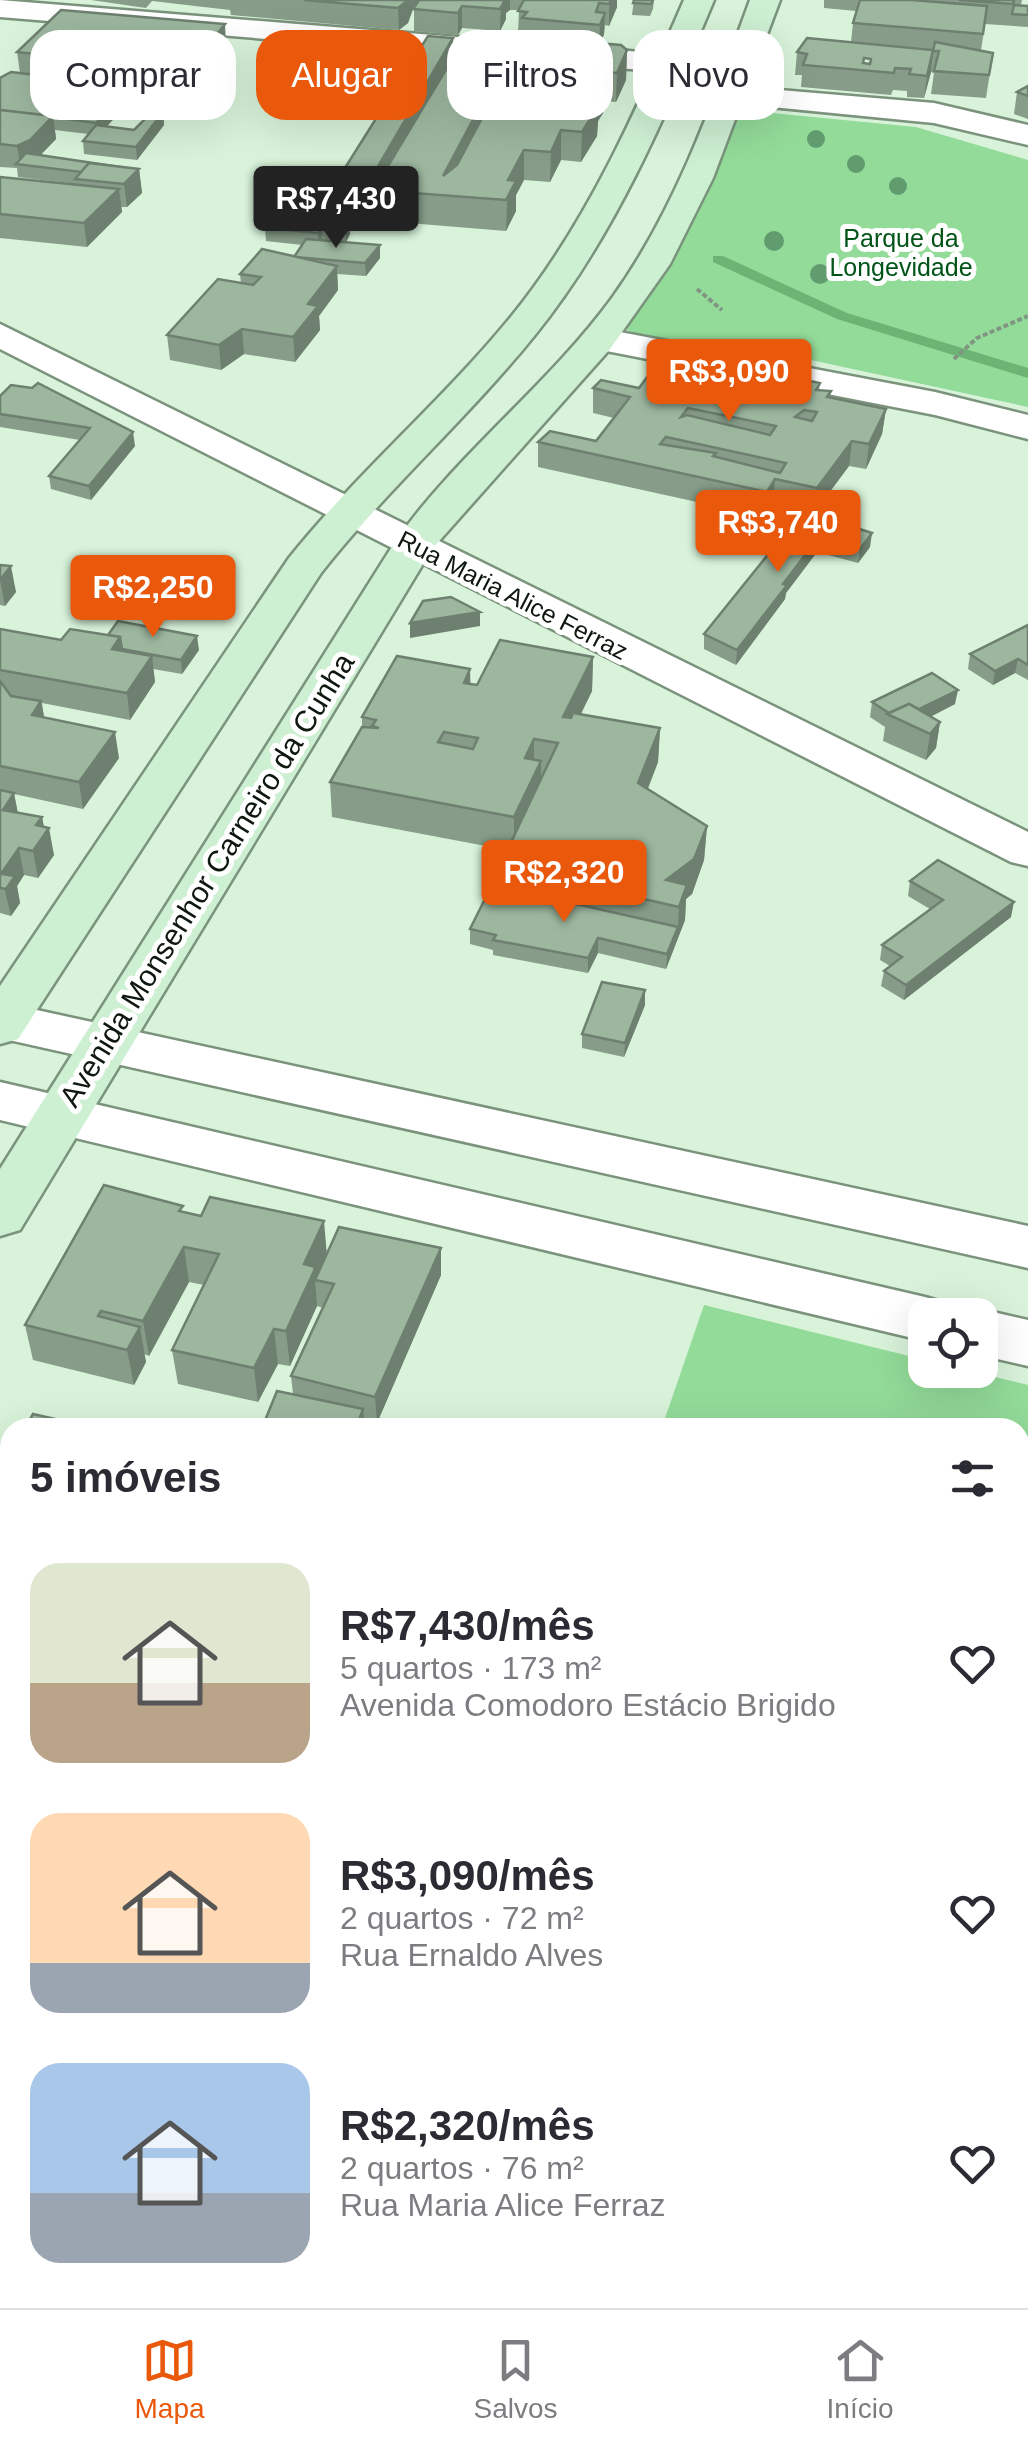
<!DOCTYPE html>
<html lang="pt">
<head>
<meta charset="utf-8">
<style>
	:root { --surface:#fff; --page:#f7f7f7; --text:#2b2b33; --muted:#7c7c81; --line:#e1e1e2; --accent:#ea580c }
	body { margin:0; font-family:Helvetica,sans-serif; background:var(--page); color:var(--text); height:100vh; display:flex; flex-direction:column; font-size:38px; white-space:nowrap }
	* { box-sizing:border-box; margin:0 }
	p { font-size:32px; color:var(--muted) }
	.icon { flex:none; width:55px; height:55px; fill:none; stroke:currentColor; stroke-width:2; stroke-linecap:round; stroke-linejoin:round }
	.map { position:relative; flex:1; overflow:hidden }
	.drawer { position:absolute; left:0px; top:1418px; width:1030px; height:892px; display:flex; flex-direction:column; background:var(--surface); border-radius:30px 30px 0 0; box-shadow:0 10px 40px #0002 }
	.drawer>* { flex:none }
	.banner { position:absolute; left:30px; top:30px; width:970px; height:90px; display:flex; gap:20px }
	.tools { position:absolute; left:908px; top:1298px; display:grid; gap:20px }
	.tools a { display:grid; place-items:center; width:90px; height:90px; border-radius:20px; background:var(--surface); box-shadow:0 10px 40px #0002; font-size:50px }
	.price { position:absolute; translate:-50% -85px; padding:0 22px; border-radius:10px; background:var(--accent); color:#fff; font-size:32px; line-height:65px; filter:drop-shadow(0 2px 5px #0008) }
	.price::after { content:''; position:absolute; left:50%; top:60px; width:30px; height:22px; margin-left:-15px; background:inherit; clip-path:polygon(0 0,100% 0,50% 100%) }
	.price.current { background:#222; color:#fff }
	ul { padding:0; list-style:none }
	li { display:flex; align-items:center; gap:30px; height:250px; padding:0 30px }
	li span { display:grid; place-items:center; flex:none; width:280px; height:200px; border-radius:30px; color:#555 }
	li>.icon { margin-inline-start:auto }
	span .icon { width:120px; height:120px; fill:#fffc; stroke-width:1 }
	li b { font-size:42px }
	h2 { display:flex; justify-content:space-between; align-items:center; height:120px; padding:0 30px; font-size:42px }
	.tag { padding:0 35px; border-radius:30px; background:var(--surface); box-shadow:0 10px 40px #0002; font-size:35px; line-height:90px }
	.tag.current { background:var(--accent); color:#fff }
	.dock { display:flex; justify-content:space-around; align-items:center; height:140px; border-top:2px solid var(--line); background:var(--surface); font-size:28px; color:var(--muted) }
	.dock a { display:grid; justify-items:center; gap:5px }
	.dock .current { color:var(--accent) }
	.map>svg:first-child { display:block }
	.green { fill:#93db99 }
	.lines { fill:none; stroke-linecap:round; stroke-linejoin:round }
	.stream { fill:#6db474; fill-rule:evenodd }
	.minor-casing { stroke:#7b937c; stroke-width:5 }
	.tertiary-casing { stroke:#7b937c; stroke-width:5 }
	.secondary-casing { stroke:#7b937c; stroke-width:5 }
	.path { stroke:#829583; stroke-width:4; stroke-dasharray:5 2.5; stroke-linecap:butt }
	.minor { fill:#fff; fill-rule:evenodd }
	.tertiary { fill:#fff; fill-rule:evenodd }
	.secondary { fill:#cdefd2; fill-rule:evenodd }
	.tree { fill:#619c6f }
	.wall { fill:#879d89; fill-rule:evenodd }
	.shaded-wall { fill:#6e806f }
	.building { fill:#9db79f; stroke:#6e806f; stroke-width:2.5; fill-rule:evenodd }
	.labels { text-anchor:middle; stroke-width:10; stroke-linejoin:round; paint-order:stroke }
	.far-park-label { font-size:25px; fill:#005417; stroke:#fff }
	.far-street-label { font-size:25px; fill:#0e180f; stroke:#fff }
	.street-label { font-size:30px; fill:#0e180f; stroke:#fff }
</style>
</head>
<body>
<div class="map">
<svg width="1028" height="2308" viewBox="0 0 1028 2308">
	<rect width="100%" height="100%" fill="#d8f3da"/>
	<g class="green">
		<polygon points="772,113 916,127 1028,160 1028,407 811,360 638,335 627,330 728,116"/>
		<polygon points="704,1305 925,1360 925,1370 966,1370 1028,1385 1028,2308 365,2308 367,2300 1020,2300 1020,1428 662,1427"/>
	</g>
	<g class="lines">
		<polygon class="stream" points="713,256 723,256 847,313 1028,368 1028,378 837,319 713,262"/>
		<defs>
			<g id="minor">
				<polygon points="0,0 740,60 755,69 740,78 0,17"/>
				<polygon points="731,86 934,103 1028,125 1028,145 934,123 720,102 715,95"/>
				<polygon points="599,328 935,392 1028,415 1028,439 935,415 586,347 581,339 586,331"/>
			</g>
			<g id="tertiary">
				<polygon points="0,324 1028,832 1028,866 1011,862 0,349"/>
				<polygon points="0,1002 1028,1226 1028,1268 0,1038"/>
				<polygon points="0,1082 925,1297 946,1303 952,1315 925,1315 925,1341 0,1120"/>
				<polygon points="980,1309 1028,1320 1028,1366 980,1355 980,1315 962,1315"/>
			</g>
			<g id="secondary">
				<path d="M684,0H714C665,117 615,236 535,335C468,418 387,489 321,573L18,1039L0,1044V986L289,558C357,473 441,402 510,318C587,224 636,111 684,0Z"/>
				<path d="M750,0H780L713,178L670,264L610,349L432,549L20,1230L0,1236V1169L393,545C456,454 547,387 612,298C676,209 713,102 750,0Z"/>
			</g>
		</defs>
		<use href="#minor" class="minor-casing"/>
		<use href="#tertiary" class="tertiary-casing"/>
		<use href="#secondary" class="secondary-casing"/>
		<g class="path">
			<polyline points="697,289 722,310"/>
			<polyline points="954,359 977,338 1028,316"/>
		</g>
		<use href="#minor" class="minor"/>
		<use href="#tertiary" class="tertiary"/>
		<use href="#secondary" class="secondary"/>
	</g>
	<g class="tree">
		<circle cx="816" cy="139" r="9"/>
		<circle cx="856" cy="164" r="9"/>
		<circle cx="898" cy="186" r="9"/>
		<circle cx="774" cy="241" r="10"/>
		<circle cx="820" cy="274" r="10"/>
	</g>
	<g class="wall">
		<polygon points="91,0 617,0 617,7 609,26 605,25 604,34 601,43 627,50 626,80 616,102 604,101 603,113 598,121 597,136 581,162 561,160 550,182 524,180 516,195 516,211 506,231 335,217 333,187 453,57 517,52 523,40 522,33 518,33 519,10 510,10 506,13 506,19 500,31 462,28 458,35 414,31 414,7 408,23 399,30 231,15 230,10 152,1 146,8"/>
		<polygon points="634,0 654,0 653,9 650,16 632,15"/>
		<polygon points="824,0 859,0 856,11 824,8"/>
		<path d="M860,0H1022L1021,5L1028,6V27L985,24L981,50L993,53L986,98L931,94L934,73L931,72L924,98L907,97V91L893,90L891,95L801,87L802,75H795L797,52L851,42L853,23ZM864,58L871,59L870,64L863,63Z"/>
		<polygon points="226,46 177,109 127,104 126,91 130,86 53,78 54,89 52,91 121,111 106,127 134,130 163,112 164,125 137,160 84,154 83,141 88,134 55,130 56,139 40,155 139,169 142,193 127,207 121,207 122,212 87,247 0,238 0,177 76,184 18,177 17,168 0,167 0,78 20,73 17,52"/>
		<polygon points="1028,86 1028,119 1014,114 1017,92"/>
		<polygon points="349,221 350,234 346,242 380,245 380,258 366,276 337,274 338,290 319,316 320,330 295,362 244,354 221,370 170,360 167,335 241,283 240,274 294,257 302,245 266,241 265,228"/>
		<polygon points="696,350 695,357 820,383 819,390 831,391 830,398 886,409 882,434 866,469 849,466 814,513 804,511 870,547 858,563 817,552 786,593 785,599 736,665 704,649 704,634 803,511 773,504 765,517 538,467 538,442 596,441 614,418 593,413 593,388 639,388"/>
		<polygon points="32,388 135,446 91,500 51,489 49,476 80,440 0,427 0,396"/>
		<polygon points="0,565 16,592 5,606 0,605"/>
		<polygon points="1028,625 1028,680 1015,673 993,685 968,669 970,654"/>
		<polygon points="0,629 61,640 199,650 182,674 153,669 155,682 130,720 42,703 44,717 119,758 83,809 14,794 18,813 42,817 44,827 54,855 38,878 24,875 17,886 20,903 11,916 0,913"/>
		<polygon points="593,657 592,691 581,714 660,728 658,762 648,789 707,826 704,860 692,894 686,899 685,920 666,969 598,953 588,973 493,955 493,950 470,944 470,929 492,885 492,864 505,855 507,850 332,817 330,782 362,727 362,717 470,684 477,685"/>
		<polygon points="872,702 955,704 931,716 940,722 936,748 926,760 883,741 885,727 870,717"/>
		<polygon points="910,881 1011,917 904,1000 881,986 884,971 890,966 880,960 882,945 930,909 908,896"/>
		<polygon points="645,1005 624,1057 582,1048 582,1034"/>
		<polygon points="184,1212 327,1253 441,1248 441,1275 377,1423 364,1420 365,1428 293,1394 291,1376 323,1308 317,1306 290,1366 278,1364 258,1402 178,1384 172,1350 204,1285 189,1282 149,1356 144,1354 146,1362 134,1385 33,1360 25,1325"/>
		<polygon points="10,1455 10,1970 0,1967 0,1473"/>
	</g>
	<g class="shaded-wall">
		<polygon points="408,0 428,0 428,4 413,8 408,23 399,30 398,8"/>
		<polygon points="501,0 510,0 510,10 506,13 506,19 500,31"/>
		<polygon points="611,0 617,0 617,7 609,26 609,4"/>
		<polygon points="462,6 462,28 458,35 458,13"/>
		<polygon points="605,13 604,34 599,47 600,25"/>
		<polygon points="225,24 226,46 189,93 187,71"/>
		<polygon points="517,37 517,66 443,195 443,176"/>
		<polygon points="453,38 454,67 376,190 376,170"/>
		<polygon points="627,50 626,80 616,102 617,73"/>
		<polygon points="933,50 931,72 924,98 927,76"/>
		<polygon points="53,77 54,89 41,102 40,89"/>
		<polygon points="188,81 189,93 177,109 176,96"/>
		<polygon points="604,84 603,113 598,121 597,136 581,162 582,132 588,105"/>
		<polygon points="119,99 121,111 98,136 96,123"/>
		<polygon points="163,112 164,125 137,160 136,147"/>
		<polygon points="53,116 56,139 33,163 20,164 17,146"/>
		<polygon points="561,130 561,160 550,182 551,152"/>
		<polygon points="524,150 524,180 516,195 516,211 506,231 508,180"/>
		<polygon points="139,169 142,193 127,207 124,184"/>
		<polygon points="119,189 122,212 87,247 84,223"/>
		<polygon points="349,221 350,234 346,242 345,229"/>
		<polygon points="322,227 322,240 319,246 318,233"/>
		<polygon points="380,245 380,258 366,276 365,263"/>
		<polygon points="337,266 338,290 319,316 320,330 295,362 293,337 308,304"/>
		<polygon points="242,329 244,354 221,370 219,345"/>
		<polygon points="886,409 882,434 866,469 869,444"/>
		<polygon points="133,432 135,446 91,500 89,486"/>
		<polygon points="852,441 849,466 814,513 817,488"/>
		<polygon points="775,479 773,504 765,517 767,492"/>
		<polygon points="872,533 870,547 858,563 860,549"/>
		<polygon points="818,538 817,552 786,593 785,599 736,665 737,650 783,584"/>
		<polygon points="11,566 16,592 5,606 0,580"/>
		<polygon points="480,612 480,626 410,638 410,623"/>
		<polygon points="197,636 199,650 182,674 181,660"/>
		<polygon points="120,637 124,663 112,649"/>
		<polygon points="152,656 155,682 130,720 127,693"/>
		<polygon points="593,657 592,691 562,752 563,717"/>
		<polygon points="1018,659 1015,673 993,685 995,671"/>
		<polygon points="470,669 471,704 464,683"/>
		<polygon points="958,690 955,704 913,726 899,720"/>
		<polygon points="41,701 46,727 32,715"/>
		<polygon points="940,722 936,748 926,760 930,734"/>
		<polygon points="660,728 658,762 636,817 638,783"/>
		<polygon points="115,732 119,758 83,809 79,782"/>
		<polygon points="534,739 534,774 525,758"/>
		<polygon points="541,761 541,796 514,852 514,817"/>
		<polygon points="14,793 19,820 3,810"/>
		<polygon points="42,817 45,834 49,828 54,855 38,878 33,851 36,825"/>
		<polygon points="707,826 704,860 692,894 686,899 685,920 666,969 667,954 678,927 679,907 666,880"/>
		<polygon points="19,848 24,875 17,886 20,903 11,916 1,874"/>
		<polygon points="1014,902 1011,917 904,1000 906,985"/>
		<polygon points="598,938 598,953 588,973 588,958"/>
		<polygon points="645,990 645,1005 624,1057 625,1043"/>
		<polygon points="324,1221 327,1256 315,1280 317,1306 290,1366 286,1331 304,1264"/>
		<polygon points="184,1247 189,1282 149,1356 143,1321"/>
		<polygon points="441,1248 441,1275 377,1423 375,1397"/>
		<polygon points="140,1327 146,1362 134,1385 127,1350"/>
		<polygon points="274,1329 278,1364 258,1402 254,1368"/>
		<polygon points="363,1409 365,1428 356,1428"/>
		<polygon points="10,2257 10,2279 0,2302 0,2280"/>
	</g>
	<g class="building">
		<polygon points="304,0 408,0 398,8"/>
		<polygon points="419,0 505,0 500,9 462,6 458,13 413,9"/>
		<polygon points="524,0 611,0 609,4 599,3 596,12 605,13 600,25 522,18 527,12 518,11"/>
		<polygon points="634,0 653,0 651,4 633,3"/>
		<polygon points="860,0 911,0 987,6 983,34 853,23"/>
		<polygon points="959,0 1014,0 1013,4"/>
		<polygon points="1014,5 1028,6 1028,15 1012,14"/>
		<polygon points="61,10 225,24 187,71 17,52"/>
		<polygon points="468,33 517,37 443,176 457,165 525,37 621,45 627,50 617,73 589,70 584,82 604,84 588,105 598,106 582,132 561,130 551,152 524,150 508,180 516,181 506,200 333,187 428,36 453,38 376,170 385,171"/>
		<path d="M807,38L933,50L927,76L909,74L911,69L895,68L894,73L803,65L807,54L797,52ZM864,58L871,59L870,64L863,63Z"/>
		<polygon points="935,42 993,53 989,75 934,71 939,51 933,51"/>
		<polygon points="11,72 53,77 40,89 119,99 96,123 0,110 0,78"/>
		<polygon points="140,76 188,81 176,96 126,91"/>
		<polygon points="1028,86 1028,96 1017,92"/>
		<polygon points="0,110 53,116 30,140 17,146 0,144"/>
		<polygon points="153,111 163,112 136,147 83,141 96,125 134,130"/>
		<polygon points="26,153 120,167 89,163 81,172 16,164"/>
		<polygon points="89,163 139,169 124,184 75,179"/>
		<polygon points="0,177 119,189 84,223 0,214"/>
		<polygon points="273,215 349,221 345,229 322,227 318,233 265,228"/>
		<polygon points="306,239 380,245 365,263 294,257"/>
		<polygon points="262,249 337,266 308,304 318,306 293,337 242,329 219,345 167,335 218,279 253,285 261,277 240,274"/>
		<path d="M671,345L696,350L692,356L820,383L816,390L831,391L827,397L886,409L869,444L852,441L817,488L775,479L767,492L538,442L550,431L596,441L630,397L593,388L601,380L639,388ZM688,408L776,426L770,435L687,415L681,417ZM804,410L817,412L812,421L795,417ZM666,437L786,463L780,473L713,456L716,453L660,444Z"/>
		<polygon points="38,383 133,432 89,486 49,476 90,428 0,414 0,396 11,385 32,388"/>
		<polygon points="803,511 872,533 860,549 818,538 783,584 787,585 737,650 704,634"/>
		<polygon points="0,565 11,566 0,580"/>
		<polygon points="451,597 480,612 410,623 423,601"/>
		<polygon points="118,621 197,636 181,660 122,649 120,637 108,635"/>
		<polygon points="1028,625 1028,665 1018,659 995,671 970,654"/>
		<polygon points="0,629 61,640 70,629 120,637 112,649 152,656 127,693 0,670"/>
		<path d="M500,640L593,657L563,717L571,718L573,713L660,728L638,783L707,826L694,859L666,880L687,885L679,907L492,864L496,854L505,855L558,743L534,739L525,758L541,761L514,817L330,782L362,727L379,728L372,726L376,720L362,717L397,656L470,669L464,683L477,685ZM444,732L478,738L473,749L438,742Z"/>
		<polygon points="932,673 958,690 919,709 909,704 889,713 872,702"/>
		<polygon points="0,681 11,696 41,701 32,715 115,732 79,782 0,766"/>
		<polygon points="909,704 940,722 930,734 887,714"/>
		<polygon points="0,790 14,793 3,810 42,817 36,825 49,828 33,851 19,848 1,874 15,876 6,889 0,888"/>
		<polygon points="938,860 1014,902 906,985 884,971 902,957 882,945 943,900 910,881"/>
		<polygon points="492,885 678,927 667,954 598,938 588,958 493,940 496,935 470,929"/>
		<polygon points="602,982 645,990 625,1043 582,1034"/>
		<polygon points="104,1185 183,1206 179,1211 201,1216 210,1197 324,1221 304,1264 315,1267 314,1271 286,1331 274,1329 254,1368 172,1350 219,1254 184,1247 143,1321 101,1311 98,1316 140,1327 127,1350 25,1325"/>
		<polygon points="339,1227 441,1248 375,1397 291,1376 334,1284 315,1280"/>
		<polygon points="277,1391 363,1409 356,1428 262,1428"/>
		<polygon points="33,1414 95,1428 25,1428"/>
		<polygon points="10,1455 10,1517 0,1515 0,1473"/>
		<polygon points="0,1522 10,1525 10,1634 0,1632"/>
		<polygon points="0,1643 10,1646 10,1738 0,1736"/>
		<polygon points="0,1738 10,1741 10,1840 0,1837"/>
		<polygon points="0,1848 10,1851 10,1942 0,1940"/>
		<polygon points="0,2159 10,2162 10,2257 0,2280"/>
	</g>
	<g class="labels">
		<g class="far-park-label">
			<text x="901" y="247">Parque da<tspan x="901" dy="29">Longevidade</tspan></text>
		</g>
		<g class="far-street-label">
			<text transform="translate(513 595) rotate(27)" y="9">Rua Maria Alice Ferraz</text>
		</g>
		<g class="street-label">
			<text transform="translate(207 880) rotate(-58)" y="10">Avenida Monsenhor Carneiro da Cunha</text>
		</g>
	</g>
</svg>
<div class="tools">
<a><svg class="icon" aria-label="locate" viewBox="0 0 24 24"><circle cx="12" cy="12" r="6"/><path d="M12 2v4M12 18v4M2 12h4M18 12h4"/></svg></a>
</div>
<b class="price current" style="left:336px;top:251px">R$7,430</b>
<b class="price" style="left:729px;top:424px">R$3,090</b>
<b class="price" style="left:778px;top:575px">R$3,740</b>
<b class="price" style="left:153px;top:640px">R$2,250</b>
<b class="price" style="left:564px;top:925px">R$2,320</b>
<div class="banner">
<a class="tag">Comprar</a>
<a class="tag current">Alugar</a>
<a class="tag">Filtros</a>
<a class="tag">Novo</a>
</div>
<section class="drawer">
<h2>5 imóveis<svg class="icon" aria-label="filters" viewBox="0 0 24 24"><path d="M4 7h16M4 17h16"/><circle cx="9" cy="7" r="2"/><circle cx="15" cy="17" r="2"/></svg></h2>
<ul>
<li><span style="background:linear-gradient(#dfe7d0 60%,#b9a48a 0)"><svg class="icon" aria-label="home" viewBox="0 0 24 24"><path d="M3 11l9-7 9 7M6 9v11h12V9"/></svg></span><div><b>R$7,430/mês</b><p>5 quartos · 173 m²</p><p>Avenida Comodoro Estácio Brigido</p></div><svg class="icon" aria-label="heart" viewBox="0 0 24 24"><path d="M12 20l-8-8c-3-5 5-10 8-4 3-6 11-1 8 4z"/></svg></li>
<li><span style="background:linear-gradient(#ffd9b3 75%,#9aa5b1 0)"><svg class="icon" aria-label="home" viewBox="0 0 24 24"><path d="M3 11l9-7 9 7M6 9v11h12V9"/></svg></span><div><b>R$3,090/mês</b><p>2 quartos · 72 m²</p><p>Rua Ernaldo Alves</p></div><svg class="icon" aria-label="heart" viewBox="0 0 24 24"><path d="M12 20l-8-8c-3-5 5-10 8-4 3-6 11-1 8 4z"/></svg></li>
<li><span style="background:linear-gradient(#a9c7e8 65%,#9aa5b1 0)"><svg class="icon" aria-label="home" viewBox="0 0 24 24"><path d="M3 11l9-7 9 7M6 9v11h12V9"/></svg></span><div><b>R$2,320/mês</b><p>2 quartos · 76 m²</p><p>Rua Maria Alice Ferraz</p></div><svg class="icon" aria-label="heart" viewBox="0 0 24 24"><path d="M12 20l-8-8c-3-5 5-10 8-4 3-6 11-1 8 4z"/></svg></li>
</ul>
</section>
</div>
<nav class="dock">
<a class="current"><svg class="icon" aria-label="map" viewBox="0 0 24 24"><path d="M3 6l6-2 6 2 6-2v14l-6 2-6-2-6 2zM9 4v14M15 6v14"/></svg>Mapa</a>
<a><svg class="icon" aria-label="saved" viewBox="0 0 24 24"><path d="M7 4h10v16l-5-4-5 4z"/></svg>Salvos</a>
<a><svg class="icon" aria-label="home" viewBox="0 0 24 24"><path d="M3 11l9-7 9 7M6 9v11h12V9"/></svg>Início</a>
</nav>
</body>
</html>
